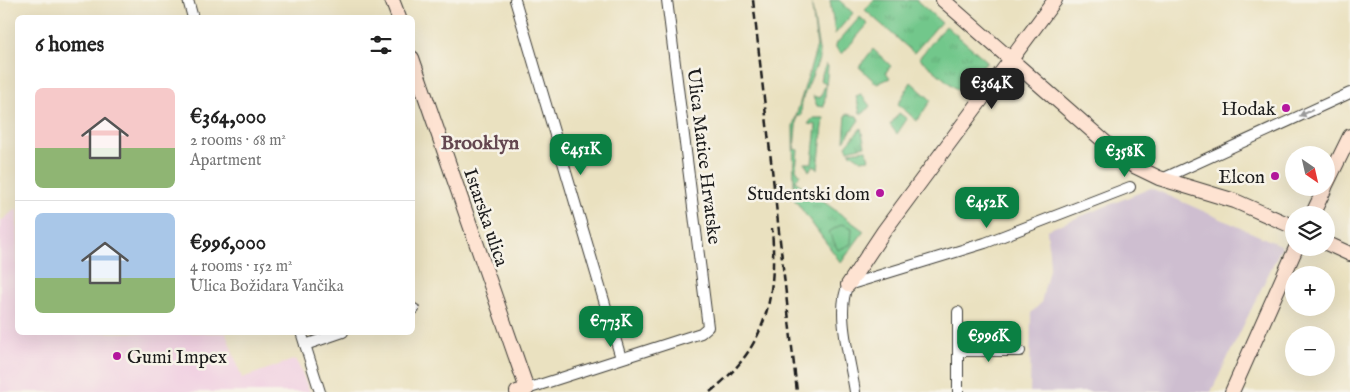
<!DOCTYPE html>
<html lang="en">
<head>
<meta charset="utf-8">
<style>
	:root { --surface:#fff; --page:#f2f2f2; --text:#222; --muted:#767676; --line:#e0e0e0; --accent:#0b8043 }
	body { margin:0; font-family:"IM FELL English",serif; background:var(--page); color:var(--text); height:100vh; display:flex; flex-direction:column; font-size:19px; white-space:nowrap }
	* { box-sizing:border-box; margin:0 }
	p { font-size:16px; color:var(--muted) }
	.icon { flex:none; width:28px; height:28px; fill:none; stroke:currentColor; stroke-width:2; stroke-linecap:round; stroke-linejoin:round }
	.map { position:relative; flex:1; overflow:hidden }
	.drawer { position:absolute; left:15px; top:15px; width:400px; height:320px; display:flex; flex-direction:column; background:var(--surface); border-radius:8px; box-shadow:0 5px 20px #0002 }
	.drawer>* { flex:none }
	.needle { width:32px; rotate:146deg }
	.buttons { position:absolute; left:1285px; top:146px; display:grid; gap:10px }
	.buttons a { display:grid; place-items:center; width:50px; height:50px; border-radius:50%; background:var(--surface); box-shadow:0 5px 20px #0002; font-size:25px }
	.price { position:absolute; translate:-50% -42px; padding:0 11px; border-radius:10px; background:var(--accent); color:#fff; font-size:16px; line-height:32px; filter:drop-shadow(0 1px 2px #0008) }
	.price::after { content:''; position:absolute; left:50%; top:30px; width:15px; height:11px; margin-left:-8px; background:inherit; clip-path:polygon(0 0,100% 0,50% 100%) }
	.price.on { background:#222; color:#fff }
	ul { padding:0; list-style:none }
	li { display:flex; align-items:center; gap:15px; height:125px; padding:0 20px }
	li+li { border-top:1px solid var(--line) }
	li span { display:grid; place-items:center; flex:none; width:140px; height:100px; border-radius:8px; color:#555 }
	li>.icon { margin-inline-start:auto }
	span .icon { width:60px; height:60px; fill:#fffc; stroke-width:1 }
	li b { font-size:21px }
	h2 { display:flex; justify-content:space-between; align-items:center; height:60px; padding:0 20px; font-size:21px }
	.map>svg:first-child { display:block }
	.built { fill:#f1d0e2 }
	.industrial { fill:#cebed0 }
	.grass { fill:url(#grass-tufts); stroke:#477254 }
	.pitch { fill:#72c78b; stroke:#477254 }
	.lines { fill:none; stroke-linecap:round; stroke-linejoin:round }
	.street-casing { stroke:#3b3a35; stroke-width:12 }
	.secondary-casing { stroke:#3b3a35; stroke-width:16 }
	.street { stroke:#fff; stroke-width:10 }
	.secondary { stroke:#fee3d2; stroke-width:14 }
	.rail { stroke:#1c1c1c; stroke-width:2.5; stroke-dasharray:8 4; stroke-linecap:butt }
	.oneway { fill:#999 }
	.poi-dot { fill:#b5179e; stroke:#f7f3e8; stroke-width:2 }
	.labels { text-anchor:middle; stroke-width:5; stroke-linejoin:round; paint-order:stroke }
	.poi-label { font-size:19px; fill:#1c1c1c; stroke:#f7f3e8; text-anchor:end }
	.street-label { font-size:19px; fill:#1c1c1c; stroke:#f7f3e8 }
	.neighbourhood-label { font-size:20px; font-weight:bold; fill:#644750; stroke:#f7f3e8 }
</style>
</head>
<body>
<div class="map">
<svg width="1350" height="392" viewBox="0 0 1350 392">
	<defs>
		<pattern id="grass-tufts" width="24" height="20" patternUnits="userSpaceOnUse" patternTransform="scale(1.25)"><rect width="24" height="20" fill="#72c78b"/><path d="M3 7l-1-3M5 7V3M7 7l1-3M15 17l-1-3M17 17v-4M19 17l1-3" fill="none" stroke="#62aa77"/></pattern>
	</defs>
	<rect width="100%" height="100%" fill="#f7f3e8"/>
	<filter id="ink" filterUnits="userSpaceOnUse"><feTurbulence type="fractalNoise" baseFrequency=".02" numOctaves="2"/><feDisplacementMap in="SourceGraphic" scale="10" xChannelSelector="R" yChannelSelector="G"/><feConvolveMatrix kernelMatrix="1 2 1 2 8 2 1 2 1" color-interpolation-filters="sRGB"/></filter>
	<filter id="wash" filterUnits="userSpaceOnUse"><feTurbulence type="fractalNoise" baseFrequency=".0096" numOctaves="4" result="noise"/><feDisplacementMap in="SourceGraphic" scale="20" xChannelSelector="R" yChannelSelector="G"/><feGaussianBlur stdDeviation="1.12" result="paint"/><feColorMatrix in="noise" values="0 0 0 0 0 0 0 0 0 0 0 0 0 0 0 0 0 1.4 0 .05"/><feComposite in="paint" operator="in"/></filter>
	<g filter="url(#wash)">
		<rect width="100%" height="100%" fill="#eae1c0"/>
		<polygon class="built" points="17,208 18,332 226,333 242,378 296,359 310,392 0,392 0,222"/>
		<polygon class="industrial" points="1151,188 1282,246 1211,392 1030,392 1031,313 1041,303 1050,265 1047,230"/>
		<g class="grass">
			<polygon points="811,0 820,57 802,100 801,116 797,116 794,149 798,150 796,169 800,175 795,181 864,231 841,263 794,199 793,126 817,46"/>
			<polygon points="830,0 839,0 853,13 835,34"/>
			<polygon points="874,0 916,0 941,22 914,53 865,10"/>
			<polygon points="860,17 868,24 842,54 836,48 836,44"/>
			<polygon points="946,26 987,61 960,92 919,58"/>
			<polygon points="873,49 891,66 886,72 890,78 877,84 859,67"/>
			<polygon points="826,64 828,66 824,107 817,106 813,96 820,98 826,83 820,80"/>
			<polygon points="911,82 931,100 917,121 898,104"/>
			<polygon points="861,94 870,106 864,113 860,113 856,96"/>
			<polygon points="899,113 907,119 897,134 890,125"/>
			<polygon points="846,114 857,116 859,120 844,141"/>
			<polygon points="813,118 824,118 818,169 813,165 809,171 805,163 812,163 816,125 808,124"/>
			<polygon points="861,128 865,146 848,150 846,146"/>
			<polygon points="866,150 869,159 861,160 849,152"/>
		</g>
		<polygon class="pitch" points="842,224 852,228 851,244 838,250 829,232"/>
	</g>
	<g filter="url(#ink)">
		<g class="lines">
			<defs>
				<g id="street">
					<polyline points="188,0 193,18"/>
					<polyline points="515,0 621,358"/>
					<polyline points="1162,179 1350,93"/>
					<polyline points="412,310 414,309"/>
					<polyline points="958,312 958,392"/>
					<polyline points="301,332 320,392"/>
					<polyline points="305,345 343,332"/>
					<polyline points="959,351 1020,351"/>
					<polyline points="527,389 701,333 708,327 667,0"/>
					<path d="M855,392C851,363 835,311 848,285L985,243L1130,187"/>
				</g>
				<g id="secondary">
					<polyline points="392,0 399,18"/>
					<polyline points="943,0 1130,164 1159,178 1235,201 1294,227"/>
					<polyline points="412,58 527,389 517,392"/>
					<polyline points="1326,185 1350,136"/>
					<polyline points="1312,215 1325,188"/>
					<polyline points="1326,243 1350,254"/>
					<polyline points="848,285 884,231 1055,0"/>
					<polyline points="1232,392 1296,248"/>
				</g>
			</defs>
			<use href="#street" class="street-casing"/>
			<use href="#secondary" class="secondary-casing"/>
			<use href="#street" class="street"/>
			<use href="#secondary" class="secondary"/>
			<g class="rail">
				<polyline points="753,0 797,392"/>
				<path d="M710,392C767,347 777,297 772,228"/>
			</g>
		</g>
		<defs><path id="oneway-solid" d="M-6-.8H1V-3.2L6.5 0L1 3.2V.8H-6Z" transform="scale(1.25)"/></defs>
		<use class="oneway" href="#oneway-solid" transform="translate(1306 113) rotate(156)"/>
	</g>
	<g class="poi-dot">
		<circle cx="1286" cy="108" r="5"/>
		<circle cx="1275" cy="176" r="5"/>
		<circle cx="880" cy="193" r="5"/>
		<circle cx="117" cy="356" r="5"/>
	</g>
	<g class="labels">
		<g class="poi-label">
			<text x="1276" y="115">Hodak</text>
			<text x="1265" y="183">Elcon</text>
			<text x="870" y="200">Studentski dom</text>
			<text x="127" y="363" text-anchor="start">Gumi Impex</text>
		</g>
		<g class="street-label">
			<text transform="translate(705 156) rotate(83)" y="7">Ulica Matice Hrvatske</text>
			<text transform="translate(487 217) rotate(71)" y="7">Istarska ulica</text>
		</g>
		<g class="neighbourhood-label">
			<text x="480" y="149">Brooklyn</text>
		</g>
	</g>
</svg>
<div class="buttons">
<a><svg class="needle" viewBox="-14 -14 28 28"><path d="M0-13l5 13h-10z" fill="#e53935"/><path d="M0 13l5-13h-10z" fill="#767676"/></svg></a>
<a><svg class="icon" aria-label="layers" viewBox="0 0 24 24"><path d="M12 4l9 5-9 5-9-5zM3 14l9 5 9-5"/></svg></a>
<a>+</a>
<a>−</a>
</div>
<b class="price on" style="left:992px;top:110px">€364K</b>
<b class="price" style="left:581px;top:176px">€451K</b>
<b class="price" style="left:1125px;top:178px">€358K</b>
<b class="price" style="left:987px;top:229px">€452K</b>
<b class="price" style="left:611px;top:348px">€773K</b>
<b class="price" style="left:989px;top:363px">€996K</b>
<section class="drawer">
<h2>6 homes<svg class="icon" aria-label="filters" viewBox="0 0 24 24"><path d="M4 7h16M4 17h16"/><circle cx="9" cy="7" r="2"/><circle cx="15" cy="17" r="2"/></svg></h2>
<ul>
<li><span style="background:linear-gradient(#f6c9c9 60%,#8fb573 0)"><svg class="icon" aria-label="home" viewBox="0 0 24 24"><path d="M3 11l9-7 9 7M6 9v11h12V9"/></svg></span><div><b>€364,000</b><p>2 rooms · 68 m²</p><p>Apartment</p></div></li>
<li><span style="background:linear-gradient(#a9c7e8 65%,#8fb573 0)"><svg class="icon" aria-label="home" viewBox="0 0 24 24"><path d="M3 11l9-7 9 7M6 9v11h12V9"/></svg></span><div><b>€996,000</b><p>4 rooms · 152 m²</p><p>Ulica Božidara Vančika</p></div></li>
</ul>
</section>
</div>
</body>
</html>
